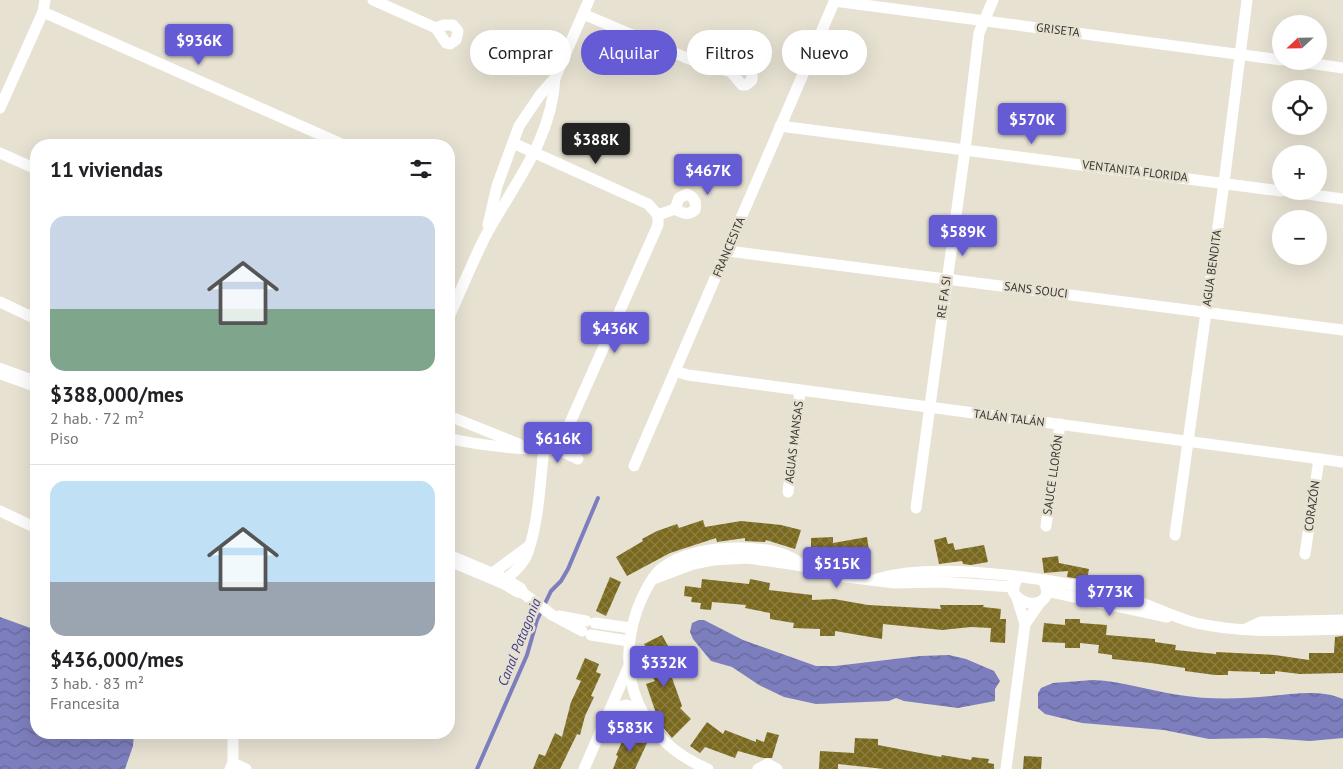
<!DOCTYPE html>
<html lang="es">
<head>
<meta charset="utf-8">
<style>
	:root { --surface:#fff; --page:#f2f2f2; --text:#202124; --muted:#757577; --line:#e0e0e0; --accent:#655cd5 }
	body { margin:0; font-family:"PT Sans",sans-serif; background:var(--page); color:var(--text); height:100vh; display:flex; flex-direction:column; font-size:19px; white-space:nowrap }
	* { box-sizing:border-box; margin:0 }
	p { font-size:16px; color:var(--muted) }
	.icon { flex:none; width:28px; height:28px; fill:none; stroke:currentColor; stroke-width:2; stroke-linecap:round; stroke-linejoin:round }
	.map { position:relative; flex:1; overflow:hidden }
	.drawer { position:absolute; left:30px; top:139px; width:425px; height:600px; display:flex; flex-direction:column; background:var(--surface); border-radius:20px; box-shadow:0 5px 20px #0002 }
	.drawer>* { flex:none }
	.hud { position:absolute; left:470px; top:30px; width:475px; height:45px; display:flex; gap:10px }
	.needle { width:32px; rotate:248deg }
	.controls { position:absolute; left:1272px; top:15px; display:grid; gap:10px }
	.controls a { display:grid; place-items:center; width:55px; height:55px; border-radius:50%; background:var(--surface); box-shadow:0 5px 20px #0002; font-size:25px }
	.price { position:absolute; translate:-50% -42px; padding:0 11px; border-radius:5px; background:var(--accent); color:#fff; font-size:16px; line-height:32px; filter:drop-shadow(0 1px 2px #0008) }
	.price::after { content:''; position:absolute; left:50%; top:30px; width:15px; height:11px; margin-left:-8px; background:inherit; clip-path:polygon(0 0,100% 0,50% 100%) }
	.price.active { background:#222; color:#fff }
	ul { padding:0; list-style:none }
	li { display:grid; align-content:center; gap:10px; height:265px; padding:0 20px }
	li+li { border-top:1px solid var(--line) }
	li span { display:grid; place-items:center; height:155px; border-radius:15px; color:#555 }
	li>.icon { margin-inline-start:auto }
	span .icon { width:90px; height:90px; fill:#fffc; stroke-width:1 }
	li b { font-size:21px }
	h2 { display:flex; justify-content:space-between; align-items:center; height:60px; padding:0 20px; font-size:21px }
	.chip { padding:0 18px; border-radius:22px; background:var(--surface); box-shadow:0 5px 20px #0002; font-size:18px; line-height:45px }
	.chip.active { background:var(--accent); color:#fff }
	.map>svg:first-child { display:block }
	.water { fill:url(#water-waves) }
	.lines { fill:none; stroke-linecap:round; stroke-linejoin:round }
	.stream { stroke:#7d7ebd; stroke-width:4 }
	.building { fill:url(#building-cross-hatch) }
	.street { stroke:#fff; stroke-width:11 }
	.secondary { stroke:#fff; stroke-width:16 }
	.labels { text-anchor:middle; stroke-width:5; stroke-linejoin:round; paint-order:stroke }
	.street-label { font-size:12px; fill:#383630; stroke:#e6e1d1 }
	.water-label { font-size:14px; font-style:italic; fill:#423e8b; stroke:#e6e1d1 }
</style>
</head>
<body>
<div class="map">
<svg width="1343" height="769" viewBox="0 0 1343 769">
	<defs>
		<pattern id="water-waves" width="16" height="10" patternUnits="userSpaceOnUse" patternTransform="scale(1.25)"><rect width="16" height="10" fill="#7d7ebd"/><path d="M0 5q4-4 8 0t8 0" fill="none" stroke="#67689a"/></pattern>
		<pattern id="building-cross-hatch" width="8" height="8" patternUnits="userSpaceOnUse" patternTransform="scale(1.25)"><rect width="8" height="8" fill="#7a681d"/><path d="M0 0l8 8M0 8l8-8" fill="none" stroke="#8c7f46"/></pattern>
	</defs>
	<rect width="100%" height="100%" fill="#e6e1d1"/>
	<g class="water">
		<polygon points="0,617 36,630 36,732 134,733 133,746 125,769 0,769"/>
		<polygon points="699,620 704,620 743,640 816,666 835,666 920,656 949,655 966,659 994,671 1000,681 995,689 995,701 958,708 904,701 896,698 889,701 816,704 784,697 759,685 732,667 711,661 693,639 690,632 692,623"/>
		<path d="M1093,680C1123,681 1150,691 1179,695C1209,700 1241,699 1271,696C1295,694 1320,689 1343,699V738L1310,741L1265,738L1209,739L1164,730L1082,723L1045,714L1038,708V693L1041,688L1053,683Z"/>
	</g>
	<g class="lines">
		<polyline class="stream" points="477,769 527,655 537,620 551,591 561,581 568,569 598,498"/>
	</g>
	<g class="building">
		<polygon points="703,520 705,527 741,521 781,525 801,530 795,549 766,540 765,542 745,541 745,538 717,542 716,538 670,553 627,576 616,557 643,541 642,539 657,531 677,524 679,528"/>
		<polygon points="833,537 833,543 867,537 870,557 843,562 843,559 811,560 811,538"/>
		<polygon points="946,537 948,544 953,543 955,550 984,545 988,562 971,565 963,564 962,561 939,564 934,540"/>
		<polygon points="1058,556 1059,563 1089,569 1087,580 1067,577 1068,571 1044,573 1042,558"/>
		<polygon points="610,577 621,582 606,616 596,611"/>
		<polygon points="702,579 749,584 750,579 770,583 769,590 812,595 812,600 834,599 868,605 941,609 940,605 984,605 983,607 1001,609 1000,619 1006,619 1005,643 990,642 991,628 971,627 942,630 883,624 882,639 835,631 835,636 820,636 820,629 793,628 794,623 770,619 770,613 745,608 746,605 712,602 711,610 700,609 701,603 691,602 692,597 684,596 685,586 701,588"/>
		<polygon points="1065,619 1080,619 1080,623 1107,625 1106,635 1155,639 1155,642 1176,645 1175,650 1216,654 1216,652 1275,655 1309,660 1309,653 1334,653 1335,637 1343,636 1343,673 1300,674 1275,671 1275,674 1260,674 1260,672 1228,671 1228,675 1215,675 1185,671 1185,668 1151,663 1112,659 1112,655 1098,653 1099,645 1080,643 1080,648 1065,648 1065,643 1042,642 1044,623 1065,625"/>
		<polygon points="662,635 674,657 666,661 682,706 680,708 691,719 672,738 657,720 658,719 646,684 655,681 644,661 650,658 644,644"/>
		<polygon points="585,658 599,664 596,672 601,674 591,696 594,697 585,716 580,735 577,734 560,769 533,769 539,754 545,756 555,733 562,737 571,702 581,681 576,679"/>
		<polygon points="707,722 723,734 725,730 756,742 756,739 764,742 767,732 779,735 772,758 763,758 738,751 735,758 705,747 700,753 690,746"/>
		<polygon points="626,733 647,743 635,769 613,769 618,756 616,755"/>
		<polygon points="855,738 878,739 878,745 941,757 942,755 971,760 972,757 989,759 988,763 994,764 994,769 884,769 838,764 838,769 819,769 820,751 854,753"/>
		<polygon points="1024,756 1042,757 1041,769 1023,769"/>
	</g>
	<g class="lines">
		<g class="street">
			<polyline points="373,0 436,28 446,43 450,44 456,40 458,31 453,25 444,25 436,28"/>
			<polyline points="834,1 1281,60"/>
			<polyline points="43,12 344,145"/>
			<polyline points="583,14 689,59 731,72 742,85 746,85 752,80 752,71 747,66 737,67 731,72"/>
			<polyline points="1295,61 1343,68"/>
			<polyline points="0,108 43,12 45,0"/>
			<polyline points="780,126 1281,191"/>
			<polyline points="513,143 648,204 658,215"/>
			<polyline points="0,153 36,169"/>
			<polyline points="1286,191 1343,199"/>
			<path d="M687,194C694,197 697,202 695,210C688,216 682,213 675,209L679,198Z"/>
			<polyline points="488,225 497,186 519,126 540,95 555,78 589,0"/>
			<polyline points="728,251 1343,330"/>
			<polyline points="0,302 36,319"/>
			<path d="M449,317C461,290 472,263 485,237C513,185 552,140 555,78"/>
			<polyline points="675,371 688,375 1343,462"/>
			<polyline points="449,416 519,444"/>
			<path d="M449,438C467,443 538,454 553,446C561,442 565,433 569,425L658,225V215L675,209"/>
			<polyline points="554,445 559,450 578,459"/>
			<polyline points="634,466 835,0"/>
			<polyline points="788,492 800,391"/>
			<polyline points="916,508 965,150 979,33 993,0"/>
			<polyline points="0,511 36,528"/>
			<polyline points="1046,526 1060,424"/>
			<polyline points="1175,535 1224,183 1247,0"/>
			<polyline points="1305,554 1319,459"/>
			<polyline points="490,575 529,546"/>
			<polyline points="653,579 693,564 713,560 748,558 803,566 838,576 895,583 940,582 1013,587"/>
			<path d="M877,579C938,560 1066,580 1128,598C1151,605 1172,617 1196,623C1244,634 1294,630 1343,629"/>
			<path d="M504,581C513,573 524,564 528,552C539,520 540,482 544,449"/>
			<path d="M1016,581L1013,591C1023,611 1054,605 1045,585"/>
			<polyline points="519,590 552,615 582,631"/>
			<polyline points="1047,591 1167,617"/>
			<polyline points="1017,598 1025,624 1041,601"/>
			<polyline points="559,616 586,621"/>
			<polyline points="595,623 631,628"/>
			<polyline points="1246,629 1261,622 1343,620"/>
			<polyline points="591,635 629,641"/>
			<polyline points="611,709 626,705 641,710"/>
			<polyline points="233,763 246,769"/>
			<polyline points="230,769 233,763 233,732"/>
			<polyline points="584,769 628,668"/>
			<path d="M708,769C641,741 614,678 637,610C642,597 651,577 662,568C682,552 715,548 739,548C761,548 787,551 803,566"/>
			<polyline points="758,769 768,764 777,769"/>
			<polyline points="1006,769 1025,624"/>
		</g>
		<g class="secondary">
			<polyline points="0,371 36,384"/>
			<polyline points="449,558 504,581 519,590"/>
		</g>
	</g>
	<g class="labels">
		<g class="street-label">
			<text transform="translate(1058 30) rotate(7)" y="4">GRISETA</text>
			<text transform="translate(1135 171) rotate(7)" y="4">VENTANITA FLORIDA</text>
			<text transform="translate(729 247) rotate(-67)" y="4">FRANCESITA</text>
			<text transform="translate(1212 268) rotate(-82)" y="4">AGUA BENDITA</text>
			<text transform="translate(1036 290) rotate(7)" y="4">SANS SOUCI</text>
			<text transform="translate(944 297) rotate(-82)" y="4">RE FA SI</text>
			<text transform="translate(1009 418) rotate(7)" y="4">TALÁN TALÁN</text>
			<text transform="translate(794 442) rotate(-83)" y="4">AGUAS MANSAS</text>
			<text transform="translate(1053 475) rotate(-82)" y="4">SAUCE LLORÓN</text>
			<text transform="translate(1312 506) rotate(-82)" y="4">CORAZÓN</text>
		</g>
		<g class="water-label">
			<text transform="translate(519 642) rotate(-68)" y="5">Canal Patagonia</text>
		</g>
	</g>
</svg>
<div class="controls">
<a><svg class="needle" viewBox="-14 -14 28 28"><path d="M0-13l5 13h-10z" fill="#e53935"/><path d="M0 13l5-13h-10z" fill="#757577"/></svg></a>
<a><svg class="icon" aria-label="locate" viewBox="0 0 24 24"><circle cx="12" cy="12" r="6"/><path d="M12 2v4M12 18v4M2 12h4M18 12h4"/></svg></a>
<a>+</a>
<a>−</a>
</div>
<b class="price" style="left:199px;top:66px">$936K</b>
<b class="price" style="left:1032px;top:145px">$570K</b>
<b class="price active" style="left:596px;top:165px">$388K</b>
<b class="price" style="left:708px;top:196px">$467K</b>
<b class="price" style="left:963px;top:257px">$589K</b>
<b class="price" style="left:615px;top:354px">$436K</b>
<b class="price" style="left:558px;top:464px">$616K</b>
<b class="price" style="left:837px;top:589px">$515K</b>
<b class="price" style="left:1110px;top:617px">$773K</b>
<b class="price" style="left:664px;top:688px">$332K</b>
<b class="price" style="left:630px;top:753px">$583K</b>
<div class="hud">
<a class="chip">Comprar</a>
<a class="chip active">Alquilar</a>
<a class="chip">Filtros</a>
<a class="chip">Nuevo</a>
</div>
<section class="drawer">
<h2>11 viviendas<svg class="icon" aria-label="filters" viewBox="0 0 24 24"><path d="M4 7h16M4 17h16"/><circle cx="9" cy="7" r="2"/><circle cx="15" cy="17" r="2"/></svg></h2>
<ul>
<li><span style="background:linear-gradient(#c9d6e8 60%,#7fa58c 0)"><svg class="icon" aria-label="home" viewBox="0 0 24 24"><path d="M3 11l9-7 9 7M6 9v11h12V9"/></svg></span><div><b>$388,000/mes</b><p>2 hab. · 72 m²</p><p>Piso</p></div></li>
<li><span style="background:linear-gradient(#bfe0f5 65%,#9aa5b1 0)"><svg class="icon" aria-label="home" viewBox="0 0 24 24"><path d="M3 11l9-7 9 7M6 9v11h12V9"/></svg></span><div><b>$436,000/mes</b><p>3 hab. · 83 m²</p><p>Francesita</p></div></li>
</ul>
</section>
</div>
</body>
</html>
